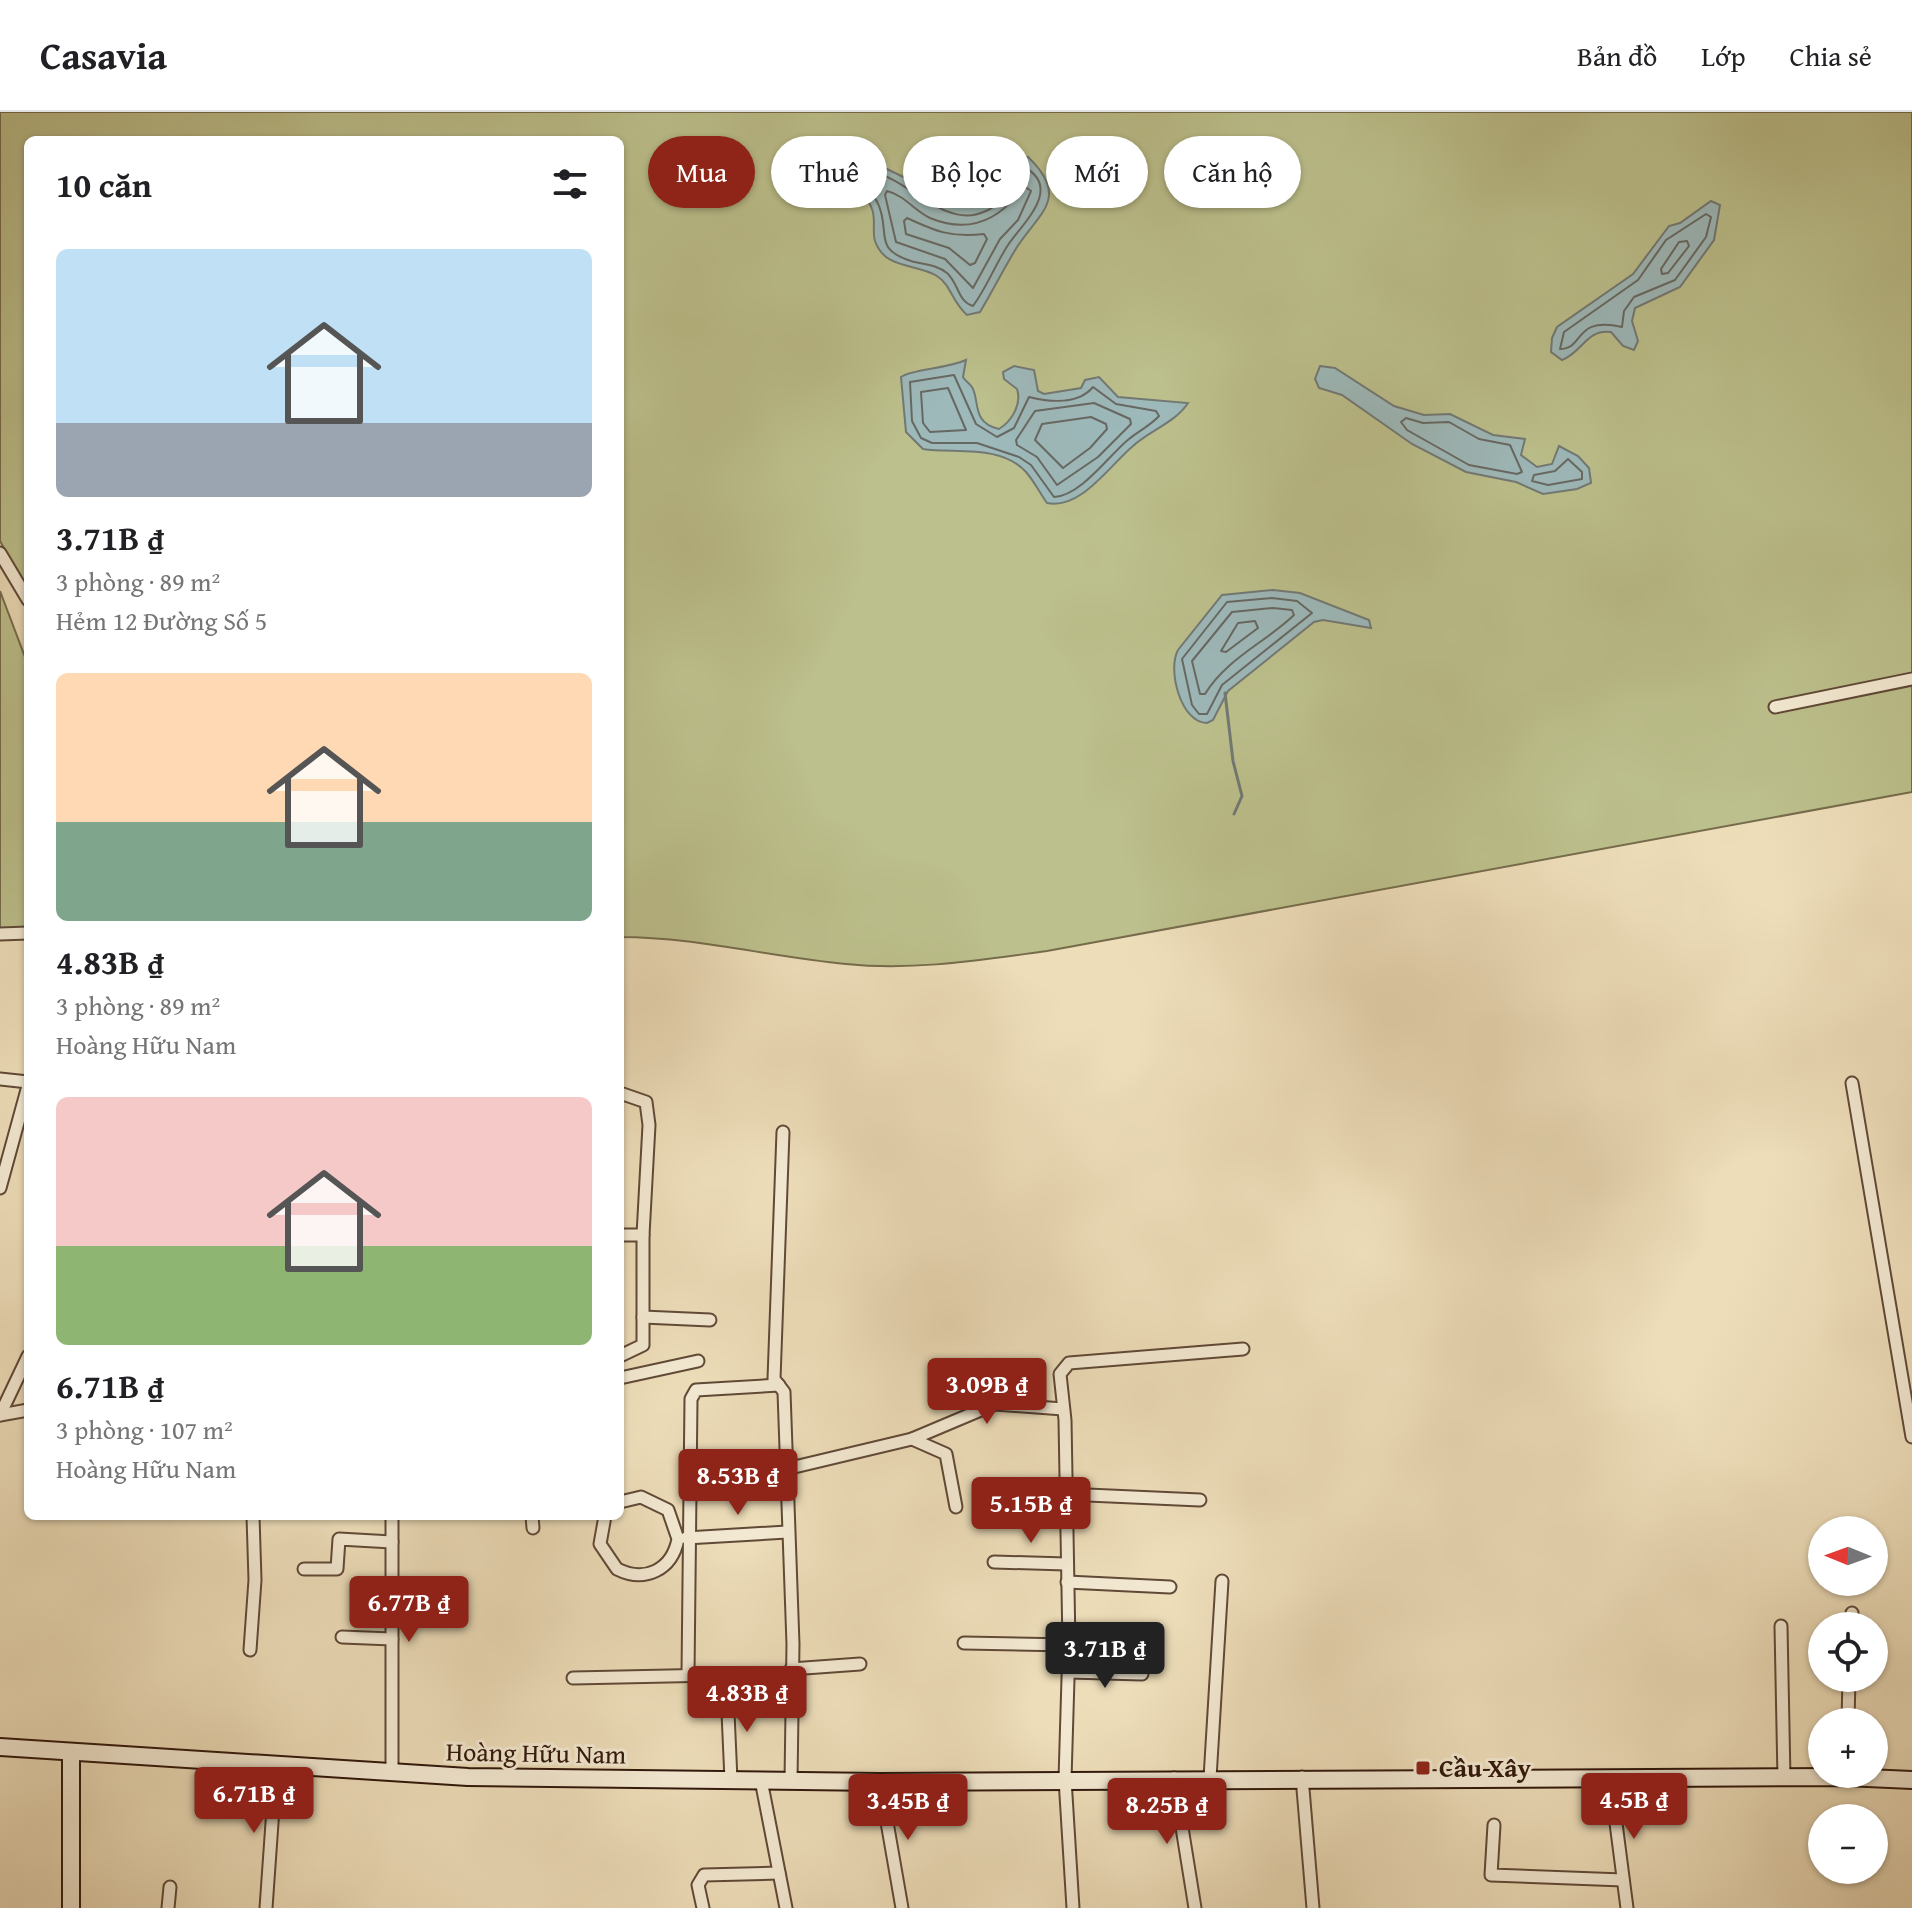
<!DOCTYPE html>
<html lang="vi">
<head>
<meta charset="utf-8">
<style>
	:root { --surface:#fff; --page:#f6f6f6; --text:#202124; --muted:#757577; --line:#e0e0e0; --accent:#8f2418 }
	body { margin:0; font-family:"Gentium Book Plus",serif; background:var(--page); color:var(--text); height:100vh; display:flex; flex-direction:column; font-size:30px; white-space:nowrap }
	* { box-sizing:border-box; margin:0 }
	p { font-size:26px; color:var(--muted) }
	.icon { flex:none; width:44px; height:44px; fill:none; stroke:currentColor; stroke-width:2; stroke-linecap:round; stroke-linejoin:round }
	.map { position:relative; flex:1; overflow:hidden }
	.details { position:absolute; left:24px; top:24px; width:600px; height:1384px; display:flex; flex-direction:column; background:var(--surface); border-radius:12px; box-shadow:0 2px 6px #0004 }
	.details>* { flex:none }
	.top-card { position:absolute; left:648px; top:24px; width:760px; height:72px; display:flex; gap:16px }
	.needle { width:52px; rotate:271deg }
	.fabs { position:absolute; left:1808px; top:1404px; display:grid; gap:16px }
	.fabs a { display:grid; place-items:center; width:80px; height:80px; border-radius:50%; background:var(--surface); box-shadow:0 2px 6px #0004; font-size:40px }
	.price { position:absolute; translate:-50% -68px; padding:0 18px; border-radius:8px; background:var(--accent); color:#fff; font-size:26px; line-height:52px; filter:drop-shadow(0 2px 4px #0008) }
	.price::after { content:''; position:absolute; left:50%; top:48px; width:24px; height:18px; margin-left:-12px; background:inherit; clip-path:polygon(0 0,100% 0,50% 100%) }
	.price.active { background:#222; color:#fff }
	ul { padding:0; list-style:none }
	li { display:grid; align-content:center; gap:16px; height:424px; padding:0 32px }
	li span { display:grid; place-items:center; height:248px; border-radius:12px; color:#555 }
	li>.icon { margin-inline-start:auto }
	span .icon { width:144px; height:144px; fill:#fffc; stroke-width:1 }
	li b { font-size:34px }
	h2 { display:flex; justify-content:space-between; align-items:center; height:96px; padding:0 32px; font-size:34px }
	.chip { padding:0 28px; border-radius:36px; background:var(--surface); box-shadow:0 2px 6px #0004; font-size:28px; line-height:72px }
	.chip.active { background:var(--accent); color:#fff }
	header { display:flex; align-items:center; gap:48px; box-sizing:border-box; height:112px; padding:0 40px; background:var(--surface); border-bottom:2px solid var(--line) }
	header strong { font-size:38px }
	nav { display:flex; gap:44px; margin-inline-start:auto; font-size:28px }
	.map>svg:first-child { display:block }
	.green { fill:#bcc08c; stroke:#766c4c; stroke-width:2 }
	.water { fill:#9db9ba; stroke:#727974; stroke-width:2 }
	.lines { fill:none; stroke-linecap:round; stroke-linejoin:round }
	.shore { stroke:#676863; stroke-width:2 }
	.stream { stroke:#727974; stroke-width:3 }
	.street-casing { stroke:#604937; stroke-width:15 }
	.secondary-casing { stroke:#31180c; stroke-width:20 }
	.street { stroke:#f3e9d2; stroke-width:11 }
	.secondary { stroke:#f3e9d2; stroke-width:16 }
	.poi-dot { fill:#8f2418; stroke:#f3e9d2; stroke-width:3 }
	.labels { text-anchor:middle; stroke-width:6; stroke-linejoin:round; paint-order:stroke }
	.street-label { font-size:26px; fill:#31180c; stroke:#f3e9d2 }
	.poi-label { font-size:26px; font-weight:bold; fill:#31180c; stroke:#f3e9d2; text-anchor:start }
</style>
</head>
<body>
<header>
<strong>Casavia</strong>
<nav><a>Bản đồ</a><a>Lớp</a><a>Chia sẻ</a></nav>
</header>
<div class="map">
<svg width="1912" height="1796" viewBox="0 0 1912 1796">
	<rect width="100%" height="100%" fill="#edddb9"/>
	<filter id="stains"><feTurbulence type="fractalNoise" baseFrequency=".0025" numOctaves="4"/><feColorMatrix values="0 0 0 0 .2 0 0 0 0 .09 0 0 0 0 .02 0 0 0 .5 -.17"/></filter>
	<radialGradient id="worn" r=".72"><stop offset=".6" stop-color="#630" stop-opacity="0"/><stop offset="1" stop-color="#630" stop-opacity=".3"/></radialGradient>
	<g class="green">
		<path d="M0,0H1912V680L1047,839C980,848 914,859 846,852C770,845 696,825 620,825V28H28V480L0,429Z"/>
		<polygon points="0,479 28,553 28,821 0,823"/>
	</g>
	<g class="water">
		<path d="M1028,45C1073,88 1035,103 1014,140C1002,160 992,180 980,200L967,203C952,190 951,173 937,164C916,151 885,158 875,129C872,119 876,107 872,97C867,83 854,74 861,57L875,51C886,57 898,62 909,68C934,85 970,112 999,80C1007,71 1011,58 1018,48Z"/>
		<path d="M1711,89L1720,93L1714,128L1680,175L1635,196L1632,209L1638,229L1634,238L1623,234L1611,220C1586,217 1583,240 1562,248L1551,240L1552,226L1557,215L1633,162L1669,114L1680,111Z"/>
		<path d="M966,248L963,265C965,269 969,271 972,275C980,288 971,311 999,317C1012,309 1022,292 1017,277L1004,267L1003,260L1014,254L1034,258L1038,279L1044,282L1081,276L1085,268L1099,265L1118,285L1188,291C1176,310 1149,319 1133,334C1110,353 1081,398 1047,391C1040,381 1034,369 1026,360C1001,332 954,342 923,337L906,320L901,265C912,257 946,257 966,248Z"/>
		<polygon points="1320,254 1335,256 1394,294 1424,303 1450,302 1493,323 1525,327 1521,343 1537,355 1552,352 1559,334 1578,344 1589,356 1591,371 1577,377 1543,382 1516,370 1466,360 1412,332 1342,283 1319,276 1315,267"/>
		<path d="M1273,478L1300,481L1369,508L1371,516L1323,508L1314,510L1228,579L1213,608L1207,611C1181,611 1167,558 1178,538L1222,483Z"/>
	</g>
	<g class="lines">
		<g class="shore">
			<path d="M1024,55C1063,76 1023,111 1008,133C995,153 987,175 973,194C958,190 959,172 947,161C936,152 924,153 911,149C873,137 890,121 879,94C876,86 870,80 867,71L871,60C913,66 954,134 1003,87C1012,78 1016,64 1024,55Z"/>
			<path d="M1024,74L1031,79L1018,108L1000,127L973,176L945,147L896,130L885,83L887,79C904,83 915,99 930,106C971,123 1001,107 1024,74Z"/>
			<path d="M1706,102L1711,105L1706,125L1675,168L1634,185L1624,199L1622,215C1573,204 1585,237 1560,237L1564,220L1638,168L1666,128Z"/>
			<path d="M907,106C935,119 951,126 984,122L987,127L975,151L970,153L949,136L906,122L904,109Z"/>
			<polygon points="1679,130 1687,129 1689,134 1668,161 1662,162 1661,157"/>
			<path d="M954,263L976,312L997,325L1014,316L1029,285C1049,290 1078,293 1093,275L1116,292L1156,299L1159,304C1151,313 1139,319 1129,327C1110,342 1081,384 1054,385L1031,353L1019,345L977,331H932L921,326L912,309L910,270Z"/>
			<polygon points="948,276 966,318 930,320 923,311 921,280"/>
			<polygon points="1094,291 1130,307 1131,312 1098,345 1057,373 1037,345 1017,333 1016,328 1035,299"/>
			<polygon points="1091,305 1106,312 1107,317 1090,336 1063,356 1035,328 1042,312"/>
			<polygon points="1406,306 1423,311 1449,310 1479,327 1510,333 1522,360 1517,362 1469,353 1407,318 1401,310"/>
			<polygon points="1568,347 1582,360 1582,367 1548,373 1532,369 1534,363 1555,359"/>
			<polygon points="1272,486 1297,489 1312,501 1222,573 1207,602 1199,602 1192,593 1182,547 1227,490"/>
			<path d="M1273,496L1292,498L1294,503C1266,530 1226,547 1205,582H1200L1192,549L1232,500Z"/>
			<polygon points="1255,509 1258,516 1226,540 1221,539 1238,511"/>
		</g>
		<polyline class="stream" points="1225,581 1233,649 1242,684 1234,702"/>
		<defs>
			<g id="street">
				<polyline points="0,441 28,488"/>
				<polyline points="1775,595 1912,567"/>
				<polyline points="0,822 28,821"/>
				<polyline points="0,967 28,970"/>
				<polyline points="1852,971 1912,1325"/>
				<polyline points="620,981 646,990 649,1013 643,1123"/>
				<polyline points="783,1020 774,1267 784,1280 793,1532 791,1669"/>
				<polyline points="0,1076 28,974"/>
				<polyline points="620,1123 643,1123 643,1233 620,1244"/>
				<polyline points="643,1205 710,1208"/>
				<polyline points="620,1266 698,1249"/>
				<polyline points="0,1303 28,1244"/>
				<polyline points="0,1303 28,1298"/>
				<polyline points="912,1327 995,1292 1063,1297"/>
				<polyline points="786,1357 912,1327 946,1342 956,1395"/>
				<polyline points="1065,1382 1200,1388"/>
				<polyline points="532,1404 533,1416"/>
				<path d="M605,1404L600,1432L617,1457C645,1471 672,1458 678,1427L668,1398L641,1385L620,1390"/>
				<polyline points="686,1426 787,1420"/>
				<polyline points="994,1450 1066,1452"/>
				<polyline points="304,1457 337,1457 339,1427 392,1430"/>
				<polyline points="1067,1470 1170,1475"/>
				<polyline points="1781,1514 1784,1667"/>
				<polyline points="1851,1514 1852,1501"/>
				<polyline points="342,1525 392,1527"/>
				<polyline points="964,1531 1069,1533"/>
				<polyline points="250,1538 255,1468 253,1404"/>
				<polyline points="791,1557 860,1552"/>
				<polyline points="1069,1560 1142,1562"/>
				<polyline points="688,1562 691,1287 696,1278 779,1273"/>
				<polyline points="573,1566 766,1562"/>
				<polyline points="727,1578 731,1668"/>
				<polyline points="1848,1610 1849,1566"/>
				<polyline points="392,1661 392,1404"/>
				<polyline points="1302,1665 1313,1796"/>
				<polyline points="1610,1665 1627,1796"/>
				<polyline points="1174,1666 1195,1796"/>
				<polyline points="1210,1666 1222,1469"/>
				<polyline points="761,1668 786,1796"/>
				<polyline points="880,1670 902,1796"/>
				<polyline points="1494,1713 1491,1763 1623,1768"/>
				<polyline points="168,1796 170,1775"/>
				<polyline points="266,1796 276,1654"/>
				<polyline points="703,1796 698,1773 704,1763 779,1761"/>
				<polyline points="1073,1796 1065,1667 1069,1533 1065,1308 1060,1262 1069,1251 1243,1237"/>
			</g>
			<g id="secondary">
				<polyline points="0,1635 468,1665 880,1670 1845,1665 1912,1668"/>
				<polyline points="71,1796 71,1640"/>
			</g>
		</defs>
		<use href="#street" class="street-casing"/>
		<use href="#secondary" class="secondary-casing"/>
		<use href="#street" class="street"/>
		<use href="#secondary" class="secondary"/>
	</g>
	<rect class="poi-dot" x="1415" y="1648" width="16" height="16" rx="4"/>
	<g class="labels">
		<g class="street-label">
			<text transform="translate(536 1641) rotate(1)" y="9">Hoàng Hữu Nam</text>
		</g>
		<g class="poi-label">
			<text x="1439" y="1665">Cầu Xây</text>
		</g>
	</g>
	<rect width="100%" height="100%" filter="url(#stains)"/>
	<rect width="100%" height="100%" fill="url(#worn)"/>
</svg>
<div class="fabs">
<a><svg class="needle" viewBox="-14 -14 28 28"><path d="M0-13l5 13h-10z" fill="#e53935"/><path d="M0 13l5-13h-10z" fill="#757577"/></svg></a>
<a><svg class="icon" aria-label="locate" viewBox="0 0 24 24"><circle cx="12" cy="12" r="6"/><path d="M12 2v4M12 18v4M2 12h4M18 12h4"/></svg></a>
<a>+</a>
<a>−</a>
</div>
<b class="price" style="left:987px;top:1314px">3.09B ₫</b>
<b class="price" style="left:738px;top:1405px">8.53B ₫</b>
<b class="price" style="left:1031px;top:1433px">5.15B ₫</b>
<b class="price" style="left:409px;top:1532px">6.77B ₫</b>
<b class="price active" style="left:1105px;top:1578px">3.71B ₫</b>
<b class="price" style="left:747px;top:1622px">4.83B ₫</b>
<b class="price" style="left:254px;top:1723px">6.71B ₫</b>
<b class="price" style="left:1634px;top:1729px">4.5B ₫</b>
<b class="price" style="left:908px;top:1730px">3.45B ₫</b>
<b class="price" style="left:1167px;top:1734px">8.25B ₫</b>
<div class="top-card">
<a class="chip active">Mua</a>
<a class="chip">Thuê</a>
<a class="chip">Bộ lọc</a>
<a class="chip">Mới</a>
<a class="chip">Căn hộ</a>
</div>
<section class="details">
<h2>10 căn<svg class="icon" aria-label="filters" viewBox="0 0 24 24"><path d="M4 7h16M4 17h16"/><circle cx="9" cy="7" r="2"/><circle cx="15" cy="17" r="2"/></svg></h2>
<ul>
<li><span style="background:linear-gradient(#bfe0f5 70%,#9aa5b1 0)"><svg class="icon" aria-label="home" viewBox="0 0 24 24"><path d="M3 11l9-7 9 7M6 9v11h12V9"/></svg></span><div><b>3.71B ₫</b><p>3 phòng · 89 m²</p><p>Hẻm 12 Đường Số 5</p></div></li>
<li><span style="background:linear-gradient(#ffd9b3 60%,#7fa58c 0)"><svg class="icon" aria-label="home" viewBox="0 0 24 24"><path d="M3 11l9-7 9 7M6 9v11h12V9"/></svg></span><div><b>4.83B ₫</b><p>3 phòng · 89 m²</p><p>Hoàng Hữu Nam</p></div></li>
<li><span style="background:linear-gradient(#f6c9c9 60%,#8fb573 0)"><svg class="icon" aria-label="home" viewBox="0 0 24 24"><path d="M3 11l9-7 9 7M6 9v11h12V9"/></svg></span><div><b>6.71B ₫</b><p>3 phòng · 107 m²</p><p>Hoàng Hữu Nam</p></div></li>
</ul>
</section>
</div>
</body>
</html>
